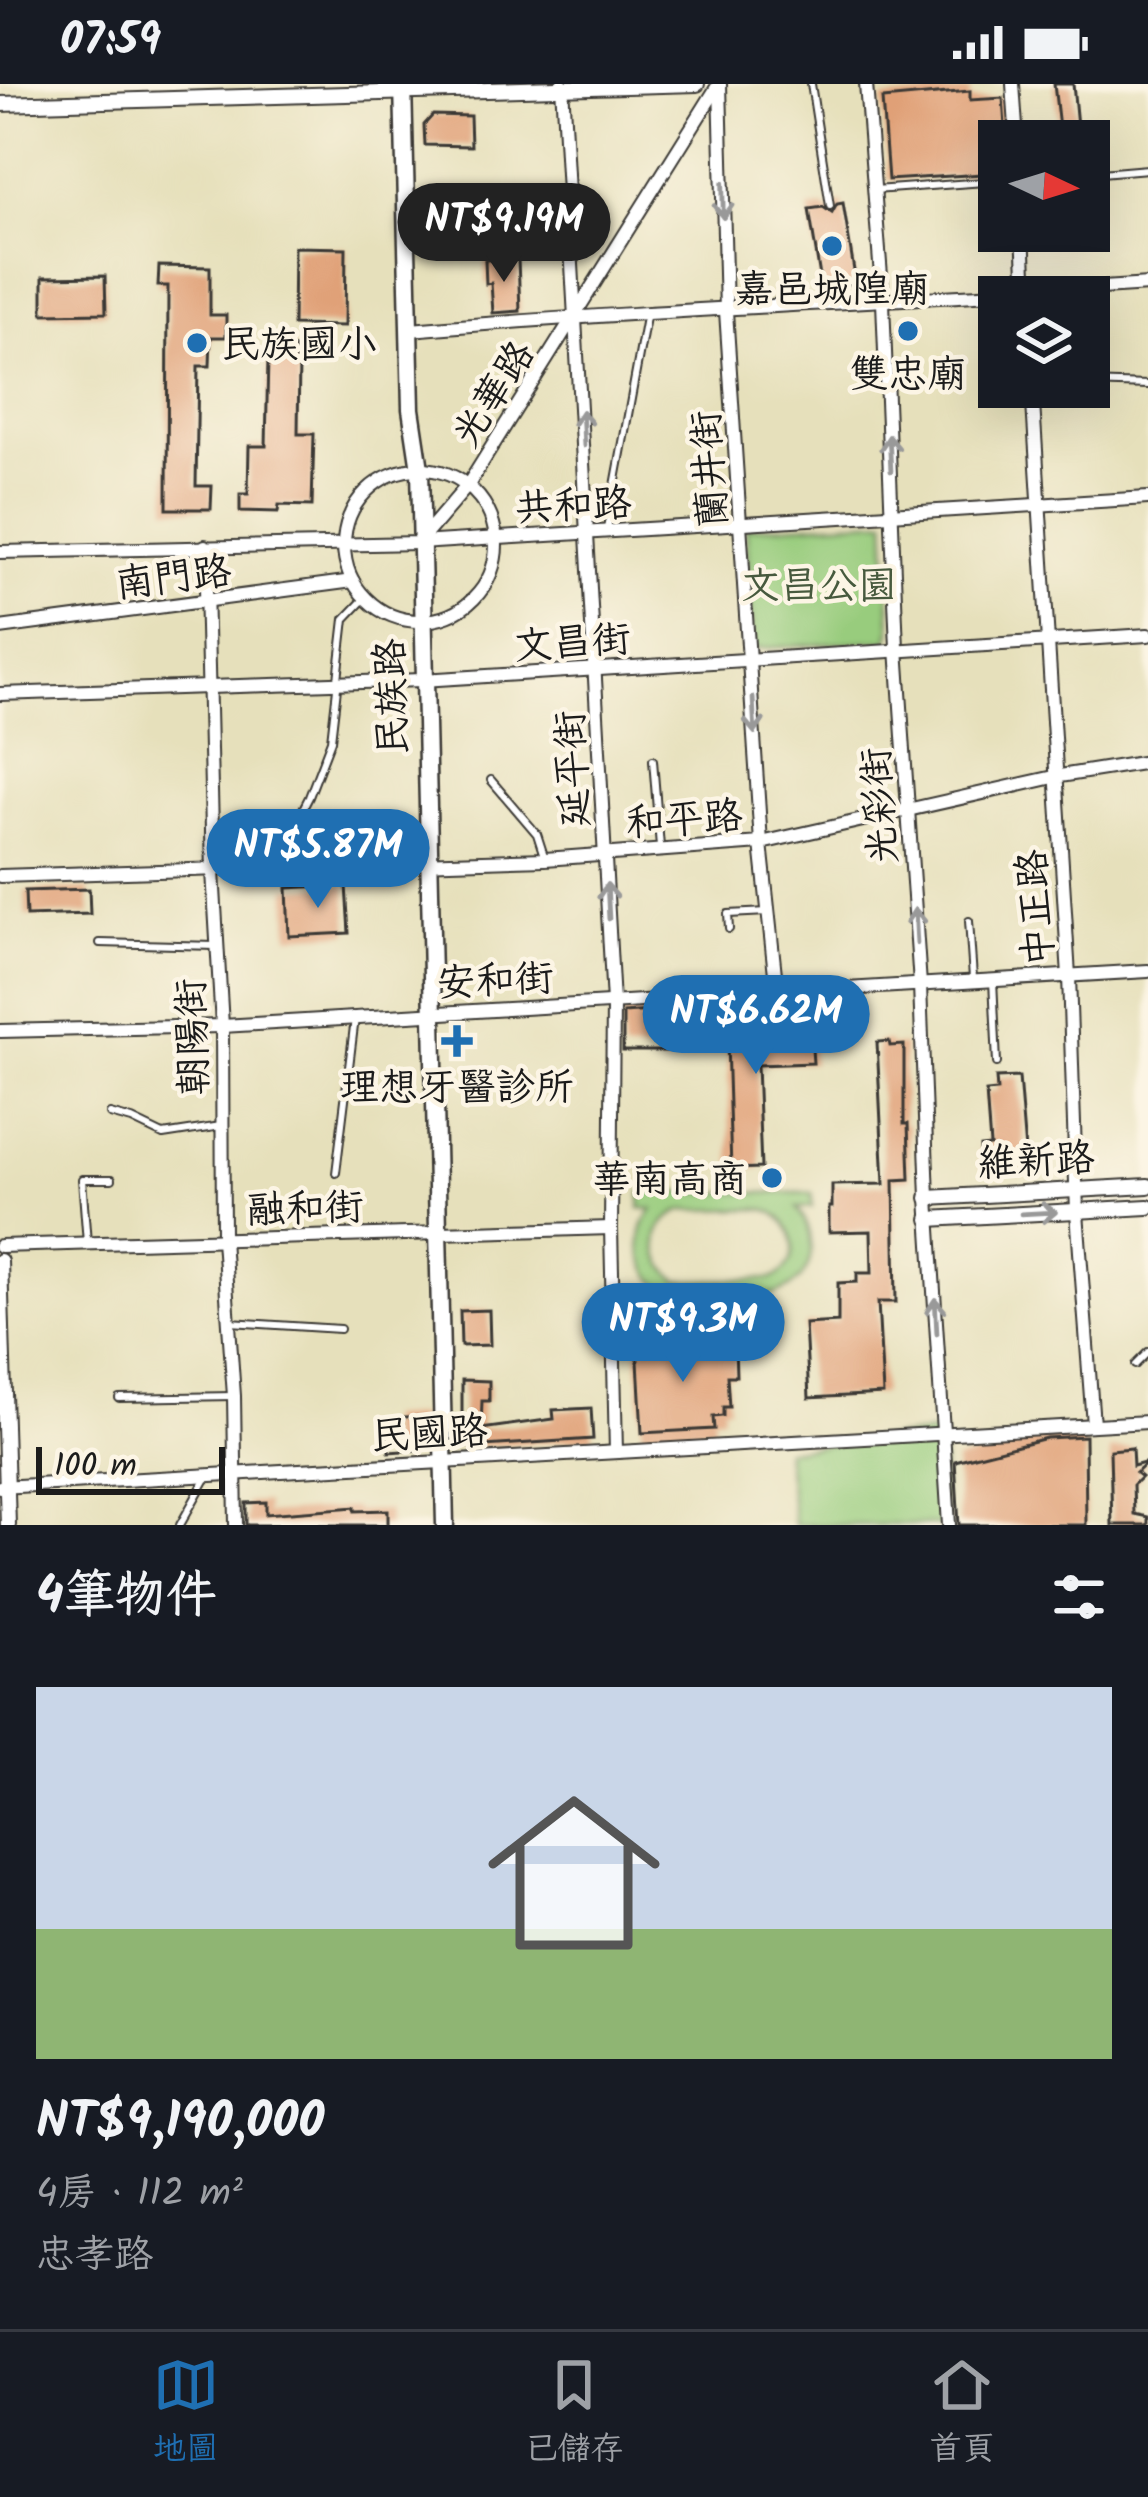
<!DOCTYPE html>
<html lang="zh-TW">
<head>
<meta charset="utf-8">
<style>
	:root { --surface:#171b24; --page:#242831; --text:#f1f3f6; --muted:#9ea1a6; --line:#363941; --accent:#1f6fb2 }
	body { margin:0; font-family:Kalam,"LXGW WenKai TC",sans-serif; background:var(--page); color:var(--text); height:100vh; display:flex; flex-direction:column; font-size:45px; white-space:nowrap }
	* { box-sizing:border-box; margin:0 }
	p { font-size:39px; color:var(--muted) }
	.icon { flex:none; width:66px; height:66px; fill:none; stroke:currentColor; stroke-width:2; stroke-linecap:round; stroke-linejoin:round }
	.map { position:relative; height:1441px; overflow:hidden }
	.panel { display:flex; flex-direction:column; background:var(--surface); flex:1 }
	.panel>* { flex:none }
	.needle { width:78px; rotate:94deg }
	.buttons { position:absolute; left:978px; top:36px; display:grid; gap:24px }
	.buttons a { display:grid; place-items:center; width:132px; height:132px; border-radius:0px; background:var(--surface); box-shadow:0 12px 48px #0002; font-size:60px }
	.scale { position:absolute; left:36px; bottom:30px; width:189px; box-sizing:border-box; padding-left:12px; border:6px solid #1c1c1c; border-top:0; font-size:33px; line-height:42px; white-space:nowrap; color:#1c1c1c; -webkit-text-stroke:9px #fcf5e5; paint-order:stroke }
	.price { position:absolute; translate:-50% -102px; padding:0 27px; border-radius:42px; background:var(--accent); color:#fff; font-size:39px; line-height:78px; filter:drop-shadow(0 3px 6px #0008) }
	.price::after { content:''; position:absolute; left:50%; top:72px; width:36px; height:27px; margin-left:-18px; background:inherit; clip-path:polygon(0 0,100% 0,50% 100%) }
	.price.active { background:#222; color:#fff }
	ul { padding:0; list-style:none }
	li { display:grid; align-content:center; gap:24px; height:636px; padding:0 36px }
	li span { display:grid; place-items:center; height:372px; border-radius:0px; color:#555 }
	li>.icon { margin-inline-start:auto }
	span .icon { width:216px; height:216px; fill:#fffc; stroke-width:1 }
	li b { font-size:51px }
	h2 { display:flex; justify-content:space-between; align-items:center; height:144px; padding:0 36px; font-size:51px }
	.status { display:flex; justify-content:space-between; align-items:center; height:84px; padding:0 60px; background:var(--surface); direction:ltr }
	.status svg { height:33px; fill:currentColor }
	.dock { display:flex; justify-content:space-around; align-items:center; height:168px; border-top:3px solid var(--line); background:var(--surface); font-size:33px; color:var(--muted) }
	.dock a { display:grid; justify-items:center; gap:6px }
	.dock .active { color:var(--accent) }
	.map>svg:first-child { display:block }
	.green { fill:#98cc7d; stroke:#5a744c; stroke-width:3; fill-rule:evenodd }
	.building { fill:#e0a077 }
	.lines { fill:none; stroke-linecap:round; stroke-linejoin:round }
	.service-casing { stroke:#3a3934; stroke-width:10 }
	.minor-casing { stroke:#3a3934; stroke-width:16 }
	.tertiary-casing { stroke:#3a3934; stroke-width:18 }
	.secondary-casing { stroke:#3a3934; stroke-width:21 }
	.service { stroke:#fff; stroke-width:6 }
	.minor { stroke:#fff; stroke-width:12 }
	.tertiary { stroke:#fff; stroke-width:14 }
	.secondary { stroke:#fff; stroke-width:16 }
	.oneway { stroke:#999 }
	.poi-dot { fill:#1f6fb2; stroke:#fcf5e5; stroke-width:4.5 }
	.labels { text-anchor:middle; stroke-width:9; stroke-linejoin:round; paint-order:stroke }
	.poi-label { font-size:39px; fill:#1c1c1c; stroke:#fcf5e5 }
	.street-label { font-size:39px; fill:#1c1c1c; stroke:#fcf5e5 }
	.park-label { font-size:39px; fill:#475a3e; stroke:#fcf5e5 }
</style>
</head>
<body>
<div class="status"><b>07:59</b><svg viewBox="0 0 49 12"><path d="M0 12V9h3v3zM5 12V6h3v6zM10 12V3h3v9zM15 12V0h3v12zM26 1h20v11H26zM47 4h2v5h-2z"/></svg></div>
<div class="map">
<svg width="1148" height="1441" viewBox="0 0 1148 1441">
	<rect width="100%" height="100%" fill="#fcf5e5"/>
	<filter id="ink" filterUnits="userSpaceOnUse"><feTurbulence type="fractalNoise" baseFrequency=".00833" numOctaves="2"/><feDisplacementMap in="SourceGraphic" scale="24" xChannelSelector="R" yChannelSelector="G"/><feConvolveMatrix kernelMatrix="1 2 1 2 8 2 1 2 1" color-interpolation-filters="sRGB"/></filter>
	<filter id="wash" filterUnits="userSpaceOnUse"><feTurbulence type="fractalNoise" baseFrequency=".004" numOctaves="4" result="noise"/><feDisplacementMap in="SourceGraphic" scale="48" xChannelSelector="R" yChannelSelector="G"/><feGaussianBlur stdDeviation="2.7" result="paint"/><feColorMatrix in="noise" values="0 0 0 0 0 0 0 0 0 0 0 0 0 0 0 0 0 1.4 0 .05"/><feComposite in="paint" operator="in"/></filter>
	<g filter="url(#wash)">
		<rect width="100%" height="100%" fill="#e6e0bb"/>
		<g class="green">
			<polygon points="886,436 891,547 888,556 754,565 746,444"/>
			<path d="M641,1108L812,1109V1123L797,1124C808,1139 812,1150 811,1168C806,1231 708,1214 664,1214V1206C640,1184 632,1152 653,1125L640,1124ZM764,1125C798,1135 805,1180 772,1195L679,1197C651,1176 647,1139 684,1126Z"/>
			<polygon points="943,1348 943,1441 794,1441 785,1366"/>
		</g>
		<g id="blocks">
			<g class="building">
				<polygon points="1054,0 1073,0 1077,42 1059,44"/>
				<polygon points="970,7 970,16 1003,14 1006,57 999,57 999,89 888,96 882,15"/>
				<polygon points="433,31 470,32 471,62 425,61 424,41"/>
				<polygon points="843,119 856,199 822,205 809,125 823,123 832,129 837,120"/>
				<polygon points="294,163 346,164 345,242 293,241"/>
				<polygon points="518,175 520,227 493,229 491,199 486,200 485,176"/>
				<polygon points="159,182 210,183 210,231 226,231 226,253 211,253 210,282 198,282 196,402 212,402 211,425 167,425 168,202 158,202"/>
				<polygon points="105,192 106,229 43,230 43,193"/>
				<polygon points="277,263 296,264 295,276 299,276 298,350 314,350 312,422 279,421 278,428 240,427 240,410 248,410 249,362 266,362 268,274 276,274"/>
				<polygon points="346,801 349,849 289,852 287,804"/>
				<polygon points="89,805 90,830 26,832 25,807"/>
				<polygon points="682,925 683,967 623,967 623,929"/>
				<polygon points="755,925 756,948 766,947 766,951 827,949 828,964 812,965 813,979 757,981 761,1084 731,1085 726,926"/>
				<polygon points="889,957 890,962 904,961 904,1040 908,1040 910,1095 894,1096 896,1218 878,1218 883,1310 809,1314 805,1240 838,1238 838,1199 857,1198 857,1189 872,1189 871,1147 829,1148 829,1123 832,1123 832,1101 884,1100 877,958"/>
				<polygon points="1019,993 1026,1080 981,1084 980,1063 990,1062 986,1008 997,1007 996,994"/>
				<polygon points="489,1226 490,1261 461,1262 460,1227"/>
				<polygon points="707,1256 707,1264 735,1262 736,1292 727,1292 729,1323 723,1323 723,1332 713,1333 714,1345 642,1349 637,1259"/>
				<polygon points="462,1296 489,1297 489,1317 482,1317 481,1345 554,1335 553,1326 591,1324 593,1355 468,1363 462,1356"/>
				<polygon points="422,1332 423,1357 417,1366 389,1368 387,1334"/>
				<polygon points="1085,1352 1086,1441 959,1441 955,1377 1046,1354"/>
				<polygon points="1132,1364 1133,1382 1148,1378 1136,1389 1141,1393 1133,1401 1134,1430 1148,1433 1148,1441 1112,1441 1110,1366"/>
				<polygon points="266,1418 266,1430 355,1423 355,1427 388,1426 388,1441 246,1441 246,1419"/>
			</g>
		</g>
	</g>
	<g filter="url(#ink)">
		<use href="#blocks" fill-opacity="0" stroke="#3a3934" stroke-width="3"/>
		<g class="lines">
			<defs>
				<g id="service">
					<polyline points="811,0 830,122"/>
					<polyline points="1089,90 1148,85"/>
					<polyline points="874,106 999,97"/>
					<polyline points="1089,299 1148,301"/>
					<polyline points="607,445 647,228"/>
					<polyline points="653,676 660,763"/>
					<polyline points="491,696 537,750 545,775"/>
					<polyline points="273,783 309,713 331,656 345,535 365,514"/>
					<polyline points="969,837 973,894"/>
					<polyline points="729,845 728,830 768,828"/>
					<polyline points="100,859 216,862"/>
					<polyline points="993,896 997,979"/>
					<polyline points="110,1030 132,1036 163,1051 221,1042"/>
					<polyline points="336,1089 355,934"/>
					<polyline points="87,1159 82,1095 112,1095"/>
					<polyline points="230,1238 340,1245"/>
					<polyline points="1135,1281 1148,1268"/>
					<polyline points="119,1314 234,1312"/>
					<polyline points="180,1441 207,1393"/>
				</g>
				<g id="minor">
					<polyline points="562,0 613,919 611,1144 616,1368"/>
					<polyline points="720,0 726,227 761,759 777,909"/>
					<polyline points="866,0 883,218 897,564 920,901 928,1114 949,1441"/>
					<polyline points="1013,0 1017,57"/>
					<polyline points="1023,147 1026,212"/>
					<path d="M410,246C656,225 902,217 1148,201"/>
					<polyline points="1032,303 1069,892 1077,1128 1093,1340"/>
					<circle cx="420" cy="461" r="76"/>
					<polyline points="419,458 468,401 719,0"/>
					<polyline points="205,462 213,787 222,942 223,1155 234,1312 236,1441"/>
					<polyline points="0,468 419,459 1148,414"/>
					<polyline points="0,544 353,497"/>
					<polyline points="0,610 422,596 1148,551"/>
					<polyline points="0,792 545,775 761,759 1054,693 1148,678"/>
					<polyline points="0,947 222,942 1148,887"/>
					<polyline points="0,1162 611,1144"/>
					<polyline points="0,1403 1148,1338"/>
				</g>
				<g id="tertiary">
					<polyline points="0,20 697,0"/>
					<polyline points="928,1114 1148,1102"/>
					<polyline points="929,1135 1148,1123"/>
					<polyline points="0,1177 8,1441"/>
				</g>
				<polyline id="secondary" points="403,0 411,325 420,385 445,1441"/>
			</defs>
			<use href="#service" class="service-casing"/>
			<use href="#minor" class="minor-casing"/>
			<use href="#tertiary" class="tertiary-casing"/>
			<use href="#secondary" class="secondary-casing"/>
			<use href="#service" class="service"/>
			<use href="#minor" class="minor"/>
			<use href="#tertiary" class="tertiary"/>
			<use href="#secondary" class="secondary"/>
		</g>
		<defs><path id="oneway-shaft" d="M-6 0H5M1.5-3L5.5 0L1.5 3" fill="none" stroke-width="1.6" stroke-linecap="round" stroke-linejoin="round" transform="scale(3)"/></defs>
		<g class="oneway">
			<use href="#oneway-shaft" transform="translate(723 117) rotate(89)"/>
			<use href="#oneway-shaft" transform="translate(583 344) rotate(-93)"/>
			<use href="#oneway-shaft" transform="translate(890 369) rotate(-93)"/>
			<use href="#oneway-shaft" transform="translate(754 632) rotate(87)"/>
			<use href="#oneway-shaft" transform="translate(608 817) rotate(-93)"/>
			<use href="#oneway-shaft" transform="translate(916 842) rotate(-93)"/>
			<use href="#oneway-shaft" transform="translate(1039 1129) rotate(-3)"/>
			<use href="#oneway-shaft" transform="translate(936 1232) rotate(-93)"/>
		</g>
	</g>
	<g class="poi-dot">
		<circle cx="832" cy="162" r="12"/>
		<circle cx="908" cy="247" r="12"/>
		<circle cx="197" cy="259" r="12"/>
		<path d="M451 939h12v12h12v12h-12v12h-12v-12h-12v-12h12z"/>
		<circle cx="772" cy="1094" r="12"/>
	</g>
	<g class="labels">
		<g class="poi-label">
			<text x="832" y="218">嘉邑城隍廟</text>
			<text x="221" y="273" text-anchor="start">民族國小</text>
			<text x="908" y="303">雙忠廟</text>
			<text x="457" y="1016">理想牙醫診所</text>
			<text x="748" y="1108" text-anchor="end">華南高商</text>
		</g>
		<g class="street-label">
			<text transform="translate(492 309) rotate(-57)" y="14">光華路</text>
			<text transform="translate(708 385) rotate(-94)" y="14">蘭井街</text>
			<text transform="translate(573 420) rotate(-3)" y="14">共和路</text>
			<text transform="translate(173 492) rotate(-7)" y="14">南門路</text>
			<text transform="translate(572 557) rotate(-4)" y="14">文昌街</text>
			<text transform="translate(390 613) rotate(-92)" y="14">民族路</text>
			<text transform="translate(571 685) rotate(-93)" y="14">延平街</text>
			<text transform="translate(878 722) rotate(-94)" y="14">光彩街</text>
			<text transform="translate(684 734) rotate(-4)" y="14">和平路</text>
			<text transform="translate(1034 824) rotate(-94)" y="14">中正路</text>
			<text transform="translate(495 895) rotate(-3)" y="14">安和街</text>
			<text transform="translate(191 953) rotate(-92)" y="14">朝陽街</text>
			<text transform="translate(1036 1075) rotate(-3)" y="14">維新路</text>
			<text transform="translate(305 1123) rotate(-2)" y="14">融和街</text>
			<text transform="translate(429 1348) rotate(-3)" y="14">民國路</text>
		</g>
		<g class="park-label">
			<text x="819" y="514">文昌公園</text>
		</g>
	</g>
</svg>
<div class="buttons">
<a><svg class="needle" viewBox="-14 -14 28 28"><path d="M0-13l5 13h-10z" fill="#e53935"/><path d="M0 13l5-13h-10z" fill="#9ea1a6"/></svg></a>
<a><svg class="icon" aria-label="layers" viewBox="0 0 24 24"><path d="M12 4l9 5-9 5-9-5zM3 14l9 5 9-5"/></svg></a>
</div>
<div class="scale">100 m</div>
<b class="price active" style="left:504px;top:201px">NT$9.19M</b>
<b class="price" style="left:318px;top:827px">NT$5.87M</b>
<b class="price" style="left:756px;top:993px">NT$6.62M</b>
<b class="price" style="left:683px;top:1301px">NT$9.3M</b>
</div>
<section class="panel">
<h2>4筆物件<svg class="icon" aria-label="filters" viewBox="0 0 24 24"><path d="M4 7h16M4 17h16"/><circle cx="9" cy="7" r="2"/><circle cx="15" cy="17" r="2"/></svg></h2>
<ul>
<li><span style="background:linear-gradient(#c9d6e8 65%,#8fb573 0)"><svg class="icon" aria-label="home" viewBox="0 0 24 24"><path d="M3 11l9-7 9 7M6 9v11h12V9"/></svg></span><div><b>NT$9,190,000</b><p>4房 · 112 m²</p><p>忠孝路</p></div></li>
</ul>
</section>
<nav class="dock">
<a class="active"><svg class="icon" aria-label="map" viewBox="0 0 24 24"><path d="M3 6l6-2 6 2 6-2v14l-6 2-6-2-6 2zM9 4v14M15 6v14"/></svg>地圖</a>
<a><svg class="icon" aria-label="saved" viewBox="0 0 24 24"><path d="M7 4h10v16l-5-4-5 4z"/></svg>已儲存</a>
<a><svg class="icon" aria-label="home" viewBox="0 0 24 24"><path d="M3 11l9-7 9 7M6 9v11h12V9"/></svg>首頁</a>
</nav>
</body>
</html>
